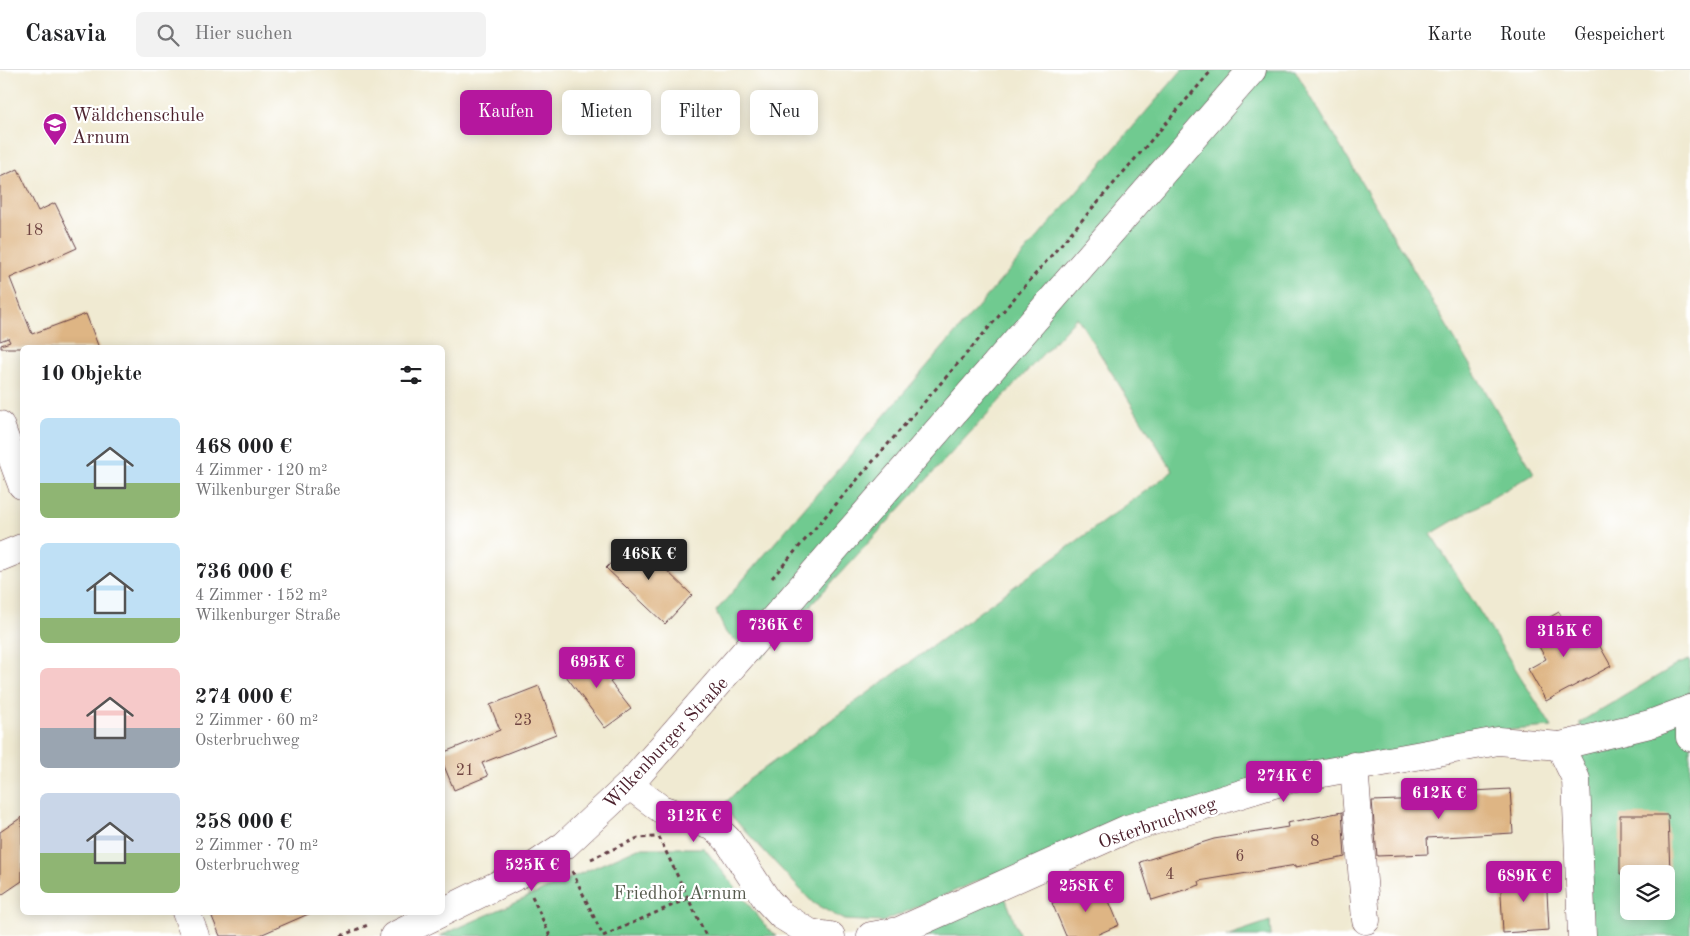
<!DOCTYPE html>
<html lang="de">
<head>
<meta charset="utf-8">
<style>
	:root { --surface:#fff; --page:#f2f2f2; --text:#202124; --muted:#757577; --line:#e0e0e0; --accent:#b5179e }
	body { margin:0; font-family:"Old Standard TT",serif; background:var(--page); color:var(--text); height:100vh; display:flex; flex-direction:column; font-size:19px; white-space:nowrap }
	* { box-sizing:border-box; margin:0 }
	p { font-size:16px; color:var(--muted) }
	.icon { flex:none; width:28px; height:28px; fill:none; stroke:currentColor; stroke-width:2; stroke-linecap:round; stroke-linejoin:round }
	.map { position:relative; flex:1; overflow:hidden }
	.drawer { position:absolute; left:20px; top:275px; width:425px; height:570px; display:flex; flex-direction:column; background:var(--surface); border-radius:8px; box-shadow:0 2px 12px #0003 }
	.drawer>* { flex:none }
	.top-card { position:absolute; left:460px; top:20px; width:475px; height:45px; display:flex; gap:10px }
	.tools { position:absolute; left:1620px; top:795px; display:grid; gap:10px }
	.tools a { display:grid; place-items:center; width:55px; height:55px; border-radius:8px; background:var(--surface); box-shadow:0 2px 12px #0003; font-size:25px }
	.price { position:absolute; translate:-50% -42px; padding:0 11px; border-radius:5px; background:var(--accent); color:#fff; font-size:16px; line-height:32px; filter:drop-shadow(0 1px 2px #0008) }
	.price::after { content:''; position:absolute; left:50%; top:30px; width:15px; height:11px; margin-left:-8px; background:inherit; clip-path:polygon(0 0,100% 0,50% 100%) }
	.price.on { background:#222; color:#fff }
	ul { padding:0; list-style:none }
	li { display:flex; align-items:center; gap:15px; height:125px; padding:0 20px }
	li span { display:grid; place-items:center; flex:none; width:140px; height:100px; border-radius:8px; color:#555 }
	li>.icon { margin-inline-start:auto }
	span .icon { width:60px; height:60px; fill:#fffc; stroke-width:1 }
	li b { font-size:21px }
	h2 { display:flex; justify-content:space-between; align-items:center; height:60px; padding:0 20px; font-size:21px }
	.chip { padding:0 18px; border-radius:8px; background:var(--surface); box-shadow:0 2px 12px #0003; font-size:18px; line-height:45px }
	.chip.on { background:var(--accent); color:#fff }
	header { display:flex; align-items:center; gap:30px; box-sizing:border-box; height:70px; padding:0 25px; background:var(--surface); border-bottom:1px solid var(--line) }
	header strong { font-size:24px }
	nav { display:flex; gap:28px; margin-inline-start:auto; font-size:18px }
	.search { width:350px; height:45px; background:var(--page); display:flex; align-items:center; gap:12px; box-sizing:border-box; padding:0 18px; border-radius:8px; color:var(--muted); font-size:19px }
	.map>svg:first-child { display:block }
	.green { fill:#70ca90; stroke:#5d745e; fill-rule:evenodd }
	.building { fill:#deb584 }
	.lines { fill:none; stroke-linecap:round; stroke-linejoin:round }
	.minor-casing { stroke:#633d44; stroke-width:29 }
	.major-casing { stroke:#633d44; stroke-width:29 }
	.path { stroke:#633d44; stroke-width:3; stroke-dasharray:4 4; stroke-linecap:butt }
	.minor { stroke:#fff; stroke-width:28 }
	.major { stroke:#fff; stroke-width:28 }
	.labels { text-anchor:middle; stroke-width:4.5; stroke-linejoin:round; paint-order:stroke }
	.number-label { font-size:16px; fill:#6f4441 }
	.poi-label { font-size:19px; fill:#4a1f2b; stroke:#fff; text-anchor:start }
	.street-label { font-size:19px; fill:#4a1f2b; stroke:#fff }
	.park-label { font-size:19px; fill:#575b4e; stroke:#fff }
</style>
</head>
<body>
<header>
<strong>Casavia</strong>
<div class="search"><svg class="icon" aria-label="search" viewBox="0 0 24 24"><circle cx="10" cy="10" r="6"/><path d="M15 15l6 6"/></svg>Hier suchen</div>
<nav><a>Karte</a><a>Route</a><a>Gespeichert</a></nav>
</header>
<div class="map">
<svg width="1690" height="866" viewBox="0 0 1690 866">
	<rect width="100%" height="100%" fill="#fff"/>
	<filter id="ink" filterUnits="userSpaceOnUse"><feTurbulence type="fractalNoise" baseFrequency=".02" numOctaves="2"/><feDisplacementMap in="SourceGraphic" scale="10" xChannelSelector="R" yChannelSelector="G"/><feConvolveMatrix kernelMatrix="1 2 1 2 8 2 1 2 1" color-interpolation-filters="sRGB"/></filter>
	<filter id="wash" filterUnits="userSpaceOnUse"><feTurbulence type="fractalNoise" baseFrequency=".0096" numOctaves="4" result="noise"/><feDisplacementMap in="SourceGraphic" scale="20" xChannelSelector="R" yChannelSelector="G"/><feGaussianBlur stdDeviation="1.12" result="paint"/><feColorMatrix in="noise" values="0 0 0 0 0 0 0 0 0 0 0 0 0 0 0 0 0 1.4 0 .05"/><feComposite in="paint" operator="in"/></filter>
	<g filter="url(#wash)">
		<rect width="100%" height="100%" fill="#f0ead2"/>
		<g class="green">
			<polygon points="1182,0 1295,0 1534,403 1431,464 1552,657 1495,661 994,804 882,852 844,850 813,833 722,736 747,711 1173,401 1077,247 761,589 726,563 716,541"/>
			<path d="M1690,590V866H1588L1580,652L1678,594ZM1629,804H1666V841H1629Z"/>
			<polygon points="638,778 704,778 767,858 777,866 440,866"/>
			<polygon points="1005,827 1020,866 924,866 924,862"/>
			<polygon points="1270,851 1271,866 1226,866"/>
		</g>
		<g id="blocks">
			<g class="building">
				<polygon points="18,99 38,141 55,133 77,178 10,208 32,264 86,244 99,278 1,278 1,275 10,272 8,268 0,271 0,107"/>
				<polygon points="634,469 692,525 665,554 606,498"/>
				<polygon points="1559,542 1576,573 1593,564 1611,596 1546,631 1528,599 1546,589 1529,559"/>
				<polygon points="595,582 614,610 610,612 631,639 605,658 563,602"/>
				<polygon points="539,616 556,664 482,693 488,706 454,720 442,691 442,683 500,660 490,635"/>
				<polygon points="1510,719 1513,763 1427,768 1428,784 1377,786 1372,731 1454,728 1454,722"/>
				<polygon points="1342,742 1345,787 1296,797 1296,795 1199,811 1200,815 1152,830 1140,792 1214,769 1288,757 1287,753"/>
				<polygon points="1620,745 1668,745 1670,804 1620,804"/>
				<polygon points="22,747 22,811 0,826 0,762"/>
				<polygon points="1546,803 1549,860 1503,863 1500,805"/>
				<polygon points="1101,812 1119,855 1094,866 1066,866 1052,833"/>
				<polygon points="210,842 313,842 258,866 220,866"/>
			</g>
		</g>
	</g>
	<g filter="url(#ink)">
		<use href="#blocks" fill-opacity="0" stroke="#633d44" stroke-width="1"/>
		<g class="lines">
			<defs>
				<g id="minor">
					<polyline points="0,355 22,415"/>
					<polyline points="0,487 22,478"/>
					<polyline points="1690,639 1690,667"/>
					<polyline points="1560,676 1650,654 1690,639"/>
					<polyline points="1354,696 1366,850"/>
					<polyline points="629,715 661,739 714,757 727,769 767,830 781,845 810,863 831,866"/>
					<polyline points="186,842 195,866"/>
					<polyline points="871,866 899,861 1127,759 1290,709 1498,671 1560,676 1576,709 1582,866"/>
				</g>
				<polyline id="major" points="394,866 528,800 565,775 629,715 1252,0"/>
			</defs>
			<use href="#minor" class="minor-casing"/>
			<use href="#major" class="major-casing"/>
			<g class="path">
				<polyline points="772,508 1212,0"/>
				<polyline points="659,767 706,866"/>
				<polyline points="591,789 638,768 655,767"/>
				<polyline points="572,801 603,866"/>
				<polyline points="532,826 550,866"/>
				<polyline points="341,866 370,854"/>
				<polyline points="603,866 689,828"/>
			</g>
			<use href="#minor" class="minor"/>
			<use href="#major" class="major"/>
		</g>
	</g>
	<defs>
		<symbol id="school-pin" viewBox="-11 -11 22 30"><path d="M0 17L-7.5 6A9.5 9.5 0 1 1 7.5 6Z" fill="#b5179e" stroke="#fff"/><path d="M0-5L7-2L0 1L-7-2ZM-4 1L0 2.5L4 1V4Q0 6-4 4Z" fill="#fff"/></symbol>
	</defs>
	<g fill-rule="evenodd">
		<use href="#school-pin" x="41" y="41" width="28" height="38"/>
	</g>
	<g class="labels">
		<g class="number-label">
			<text x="34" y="165">18</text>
			<text x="523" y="655">23</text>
			<text x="465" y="705">21</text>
			<text x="1315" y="776">8</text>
			<text x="1240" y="791">6</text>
			<text x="1170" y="809">4</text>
		</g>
		<g class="poi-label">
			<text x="72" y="51">Wäldchenschule<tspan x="72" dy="22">Arnum</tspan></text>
		</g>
		<g class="street-label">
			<text transform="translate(665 672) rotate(-47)" y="7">Wilkenburger Straße</text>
			<text transform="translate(1157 752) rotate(-19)" y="7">Osterbruchweg</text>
		</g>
		<g class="park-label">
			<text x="680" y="829">Friedhof Arnum</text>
		</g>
	</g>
</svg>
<div class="tools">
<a><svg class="icon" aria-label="layers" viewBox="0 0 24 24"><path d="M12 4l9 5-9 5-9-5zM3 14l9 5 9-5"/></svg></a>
</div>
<b class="price on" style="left:649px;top:511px">468K €</b>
<b class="price" style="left:775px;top:582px">736K €</b>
<b class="price" style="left:1564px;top:588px">315K €</b>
<b class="price" style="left:597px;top:619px">695K €</b>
<b class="price" style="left:1284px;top:733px">274K €</b>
<b class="price" style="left:1439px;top:750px">612K €</b>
<b class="price" style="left:694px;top:773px">312K €</b>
<b class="price" style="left:532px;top:822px">525K €</b>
<b class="price" style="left:1524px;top:833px">689K €</b>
<b class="price" style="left:1086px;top:843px">258K €</b>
<div class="top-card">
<a class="chip on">Kaufen</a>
<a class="chip">Mieten</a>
<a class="chip">Filter</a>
<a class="chip">Neu</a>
</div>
<section class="drawer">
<h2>10 Objekte<svg class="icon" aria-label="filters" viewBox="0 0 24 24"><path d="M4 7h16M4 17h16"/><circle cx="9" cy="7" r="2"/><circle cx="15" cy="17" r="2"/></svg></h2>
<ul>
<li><span style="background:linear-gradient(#bfe0f5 65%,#8fb573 0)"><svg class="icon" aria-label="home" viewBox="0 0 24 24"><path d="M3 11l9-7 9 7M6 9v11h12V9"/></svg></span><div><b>468 000 €</b><p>4 Zimmer · 120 m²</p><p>Wilkenburger Straße</p></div></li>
<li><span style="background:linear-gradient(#bfe0f5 75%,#8fb573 0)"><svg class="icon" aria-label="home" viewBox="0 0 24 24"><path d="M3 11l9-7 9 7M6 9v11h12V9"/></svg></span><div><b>736 000 €</b><p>4 Zimmer · 152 m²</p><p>Wilkenburger Straße</p></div></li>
<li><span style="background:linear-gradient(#f6c9c9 60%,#9aa5b1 0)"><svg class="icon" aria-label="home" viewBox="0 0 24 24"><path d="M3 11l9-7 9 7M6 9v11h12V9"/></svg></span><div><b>274 000 €</b><p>2 Zimmer · 60 m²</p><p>Osterbruchweg</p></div></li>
<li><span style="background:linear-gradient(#c9d6e8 60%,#8fb573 0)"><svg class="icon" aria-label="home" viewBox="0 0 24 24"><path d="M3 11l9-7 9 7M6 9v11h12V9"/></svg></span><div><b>258 000 €</b><p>2 Zimmer · 70 m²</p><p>Osterbruchweg</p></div></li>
</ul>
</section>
</div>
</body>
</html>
